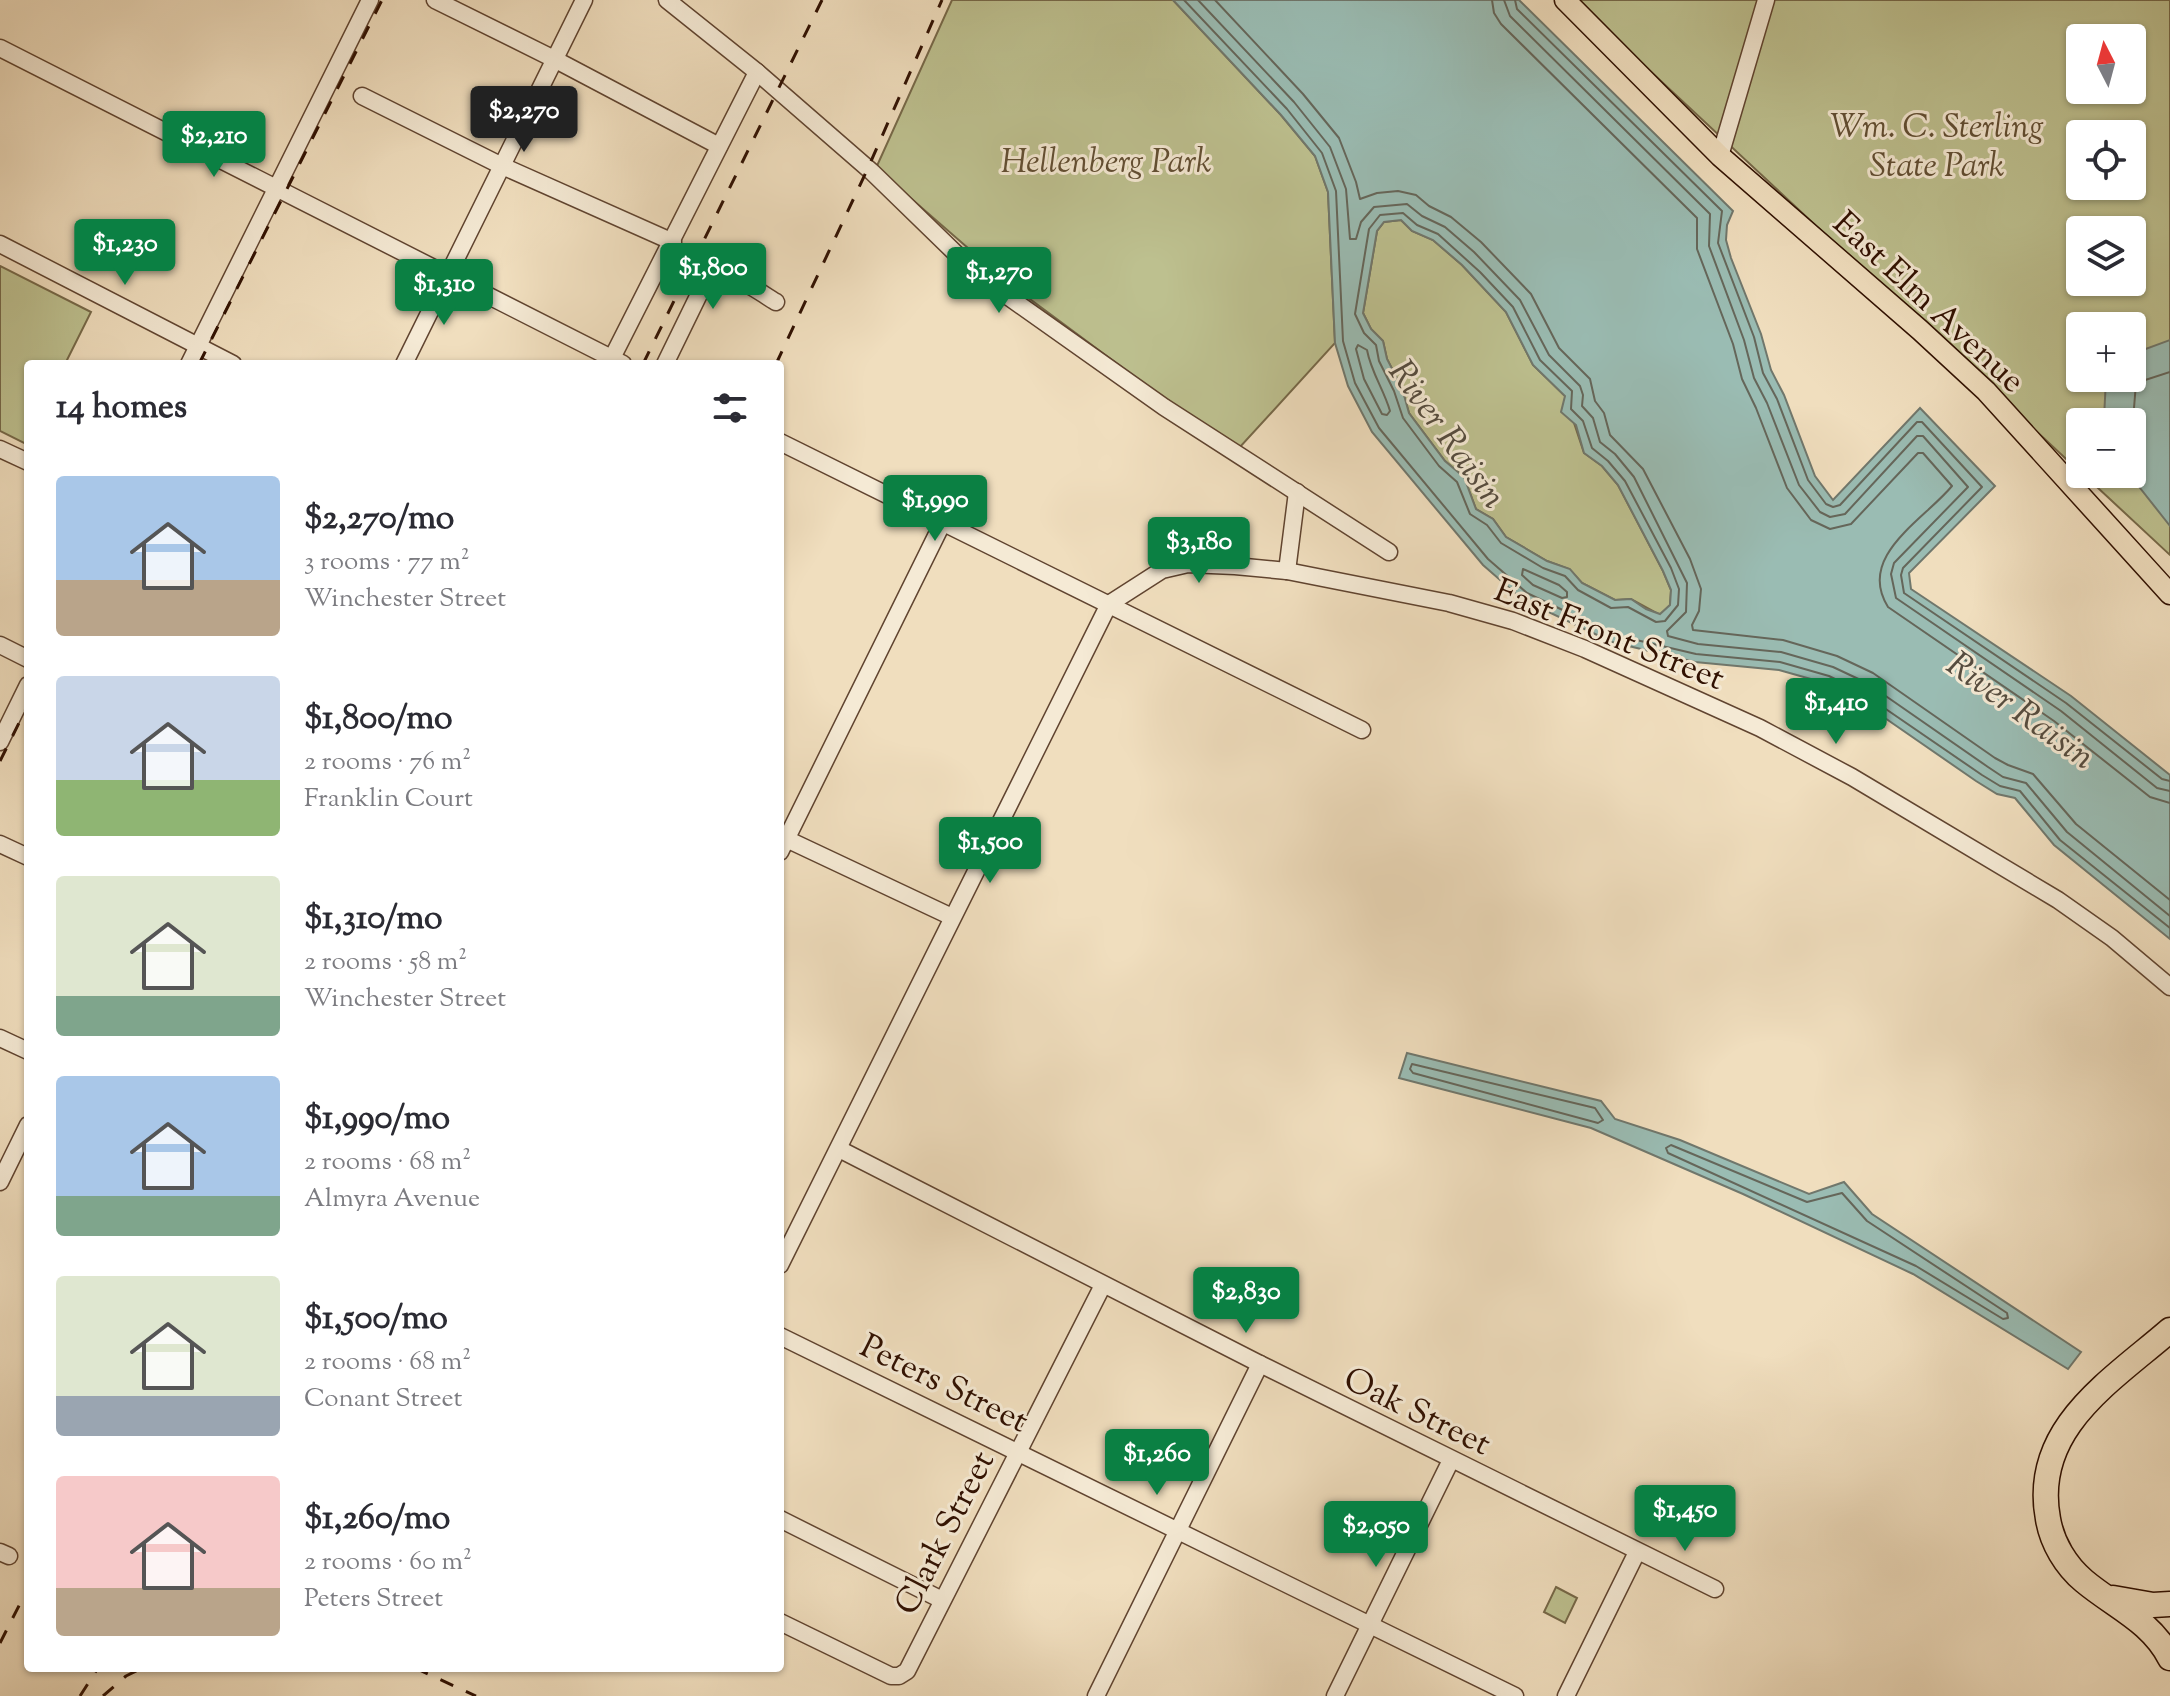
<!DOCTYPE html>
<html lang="en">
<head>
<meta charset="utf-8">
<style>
	:root { --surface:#fff; --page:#f7f7f7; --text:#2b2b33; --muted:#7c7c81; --accent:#0b8043 }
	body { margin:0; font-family:"Sorts Mill Goudy",serif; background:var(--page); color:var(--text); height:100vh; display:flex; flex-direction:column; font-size:30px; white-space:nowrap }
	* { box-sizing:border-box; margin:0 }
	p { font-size:26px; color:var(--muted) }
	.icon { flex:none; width:44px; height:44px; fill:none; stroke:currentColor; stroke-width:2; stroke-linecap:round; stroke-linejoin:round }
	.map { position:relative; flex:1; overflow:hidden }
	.sheet { position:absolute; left:24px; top:360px; width:760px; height:1312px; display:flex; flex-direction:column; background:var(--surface); border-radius:8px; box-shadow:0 2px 6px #0004 }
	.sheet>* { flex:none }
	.needle { width:52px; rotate:354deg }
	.tools { position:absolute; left:2066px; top:24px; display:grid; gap:16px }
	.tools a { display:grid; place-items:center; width:80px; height:80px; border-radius:8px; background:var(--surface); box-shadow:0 2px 6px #0004; font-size:40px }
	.price { position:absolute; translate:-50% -68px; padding:0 18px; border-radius:8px; background:var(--accent); color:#fff; font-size:26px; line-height:52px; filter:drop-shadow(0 2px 4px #0008) }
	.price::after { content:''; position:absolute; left:50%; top:48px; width:24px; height:18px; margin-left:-12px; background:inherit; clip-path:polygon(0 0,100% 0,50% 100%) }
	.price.active { background:#222; color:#fff }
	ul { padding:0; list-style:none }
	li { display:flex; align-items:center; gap:24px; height:200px; padding:0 32px }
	li span { display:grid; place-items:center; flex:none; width:224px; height:160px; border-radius:8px; color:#555 }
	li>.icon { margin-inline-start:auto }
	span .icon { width:96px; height:96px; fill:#fffc; stroke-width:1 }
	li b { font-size:34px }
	h2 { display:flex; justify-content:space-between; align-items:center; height:96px; padding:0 32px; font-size:34px }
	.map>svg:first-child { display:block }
	.green { fill:#bdc08f; stroke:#766848; stroke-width:2; fill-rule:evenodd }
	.water { fill:#9abcb3; stroke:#70776c; stroke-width:2; fill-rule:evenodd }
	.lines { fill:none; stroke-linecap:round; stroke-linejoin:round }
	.shore { stroke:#65665a; stroke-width:2 }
	.minor-casing { stroke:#604430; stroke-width:19 }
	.major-casing { stroke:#301001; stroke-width:23 }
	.highway-casing { stroke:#301001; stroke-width:27 }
	.minor { stroke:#f5ead5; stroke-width:16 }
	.major { stroke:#f0debe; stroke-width:20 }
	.highway { stroke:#f0debe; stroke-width:24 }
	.rail { stroke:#301001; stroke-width:3; stroke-dasharray:14 14; stroke-linecap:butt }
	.labels { text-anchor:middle; stroke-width:6; stroke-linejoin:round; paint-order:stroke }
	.park-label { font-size:34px; font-style:italic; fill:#614e33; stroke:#f5ead5 }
	.street-label { font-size:34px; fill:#301001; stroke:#f5ead5 }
	.water-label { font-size:36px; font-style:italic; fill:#554c3f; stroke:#f5ead5 }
</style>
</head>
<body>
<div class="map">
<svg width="2170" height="1696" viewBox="0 0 2170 1696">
	<rect width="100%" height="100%" fill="#f0debe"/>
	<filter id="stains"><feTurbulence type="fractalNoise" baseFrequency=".0025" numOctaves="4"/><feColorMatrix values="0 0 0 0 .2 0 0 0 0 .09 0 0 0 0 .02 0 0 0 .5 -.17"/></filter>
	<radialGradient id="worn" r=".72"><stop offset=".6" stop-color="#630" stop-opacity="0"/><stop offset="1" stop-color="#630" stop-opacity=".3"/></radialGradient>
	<g class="green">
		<polygon points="952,0 1173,0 1281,115 1315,156 1328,192 1335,343 1240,447 1166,400 1007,282 876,168"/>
		<path d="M1574,0H2170V555L2083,474H2132V422H2080V472ZM2080,38H2132V90H2080ZM2080,134H2132V186H2080ZM2080,230H2132V282H2080ZM2080,326H2132V378H2080Z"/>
		<polygon points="1401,220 1412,231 1433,240 1462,265 1506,312 1533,365 1565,396 1584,453 1602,466 1618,485 1663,571 1671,590 1670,605 1660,615 1631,599 1615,600 1582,583 1569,569 1547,561 1506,537 1493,519 1476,509 1464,477 1445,461 1409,413 1402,388 1387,359 1383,341 1371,329 1363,313 1377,231 1384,222"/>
		<polygon points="0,266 91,312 65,364 28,364 26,444 0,431"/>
		<polygon points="1556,1587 1577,1598 1565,1623 1544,1612"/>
	</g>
	<g class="water">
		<path d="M1173,0H1519L1733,211L1727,225L1726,240L1731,258L1761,334L1771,370L1784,395L1815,476L1833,500L1920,408L1995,486L1909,573L1911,589L2071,696L2170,775V939L2054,845L2015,798L1997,794L1976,781L1856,698L1825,683L1779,670L1695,662L1612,642L1523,600L1483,565L1372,432L1348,386L1335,343L1328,192L1315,156L1281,115ZM1401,220L1412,231L1433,240L1462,265L1506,312L1533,365L1565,396L1561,412L1576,425L1584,453L1602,466L1618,485L1663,571L1671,590L1670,605L1660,614L1646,609L1631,599L1615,600L1582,583L1570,569L1547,561L1506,537L1493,519L1476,509L1464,477L1445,461L1409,413L1402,388L1387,359L1383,341L1371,329L1363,313L1377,231L1384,222Z"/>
		<polygon points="2170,340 2170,526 2129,474 2132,474 2132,422 2106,422 2104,418 2106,379 2132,378 2132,354"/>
		<polygon points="1407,1053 1601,1101 1615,1119 1680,1140 1809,1194 1844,1182 1872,1214 2081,1352 2068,1369 1913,1274 1743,1194 1591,1128 1399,1078"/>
	</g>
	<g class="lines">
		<g class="shore">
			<polyline points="1184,0 1287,109 1322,153 1336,191 1343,341 1355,383 1379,428 1488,559 1527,593 1615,635 1696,654 1780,662 1829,676 1861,692 1982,775 2000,786 2020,791 2060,840 2170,928"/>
			<polyline points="1198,0 1294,102 1330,147 1346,189 1350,239 1356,239 1361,222 1374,207 1407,204 1422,216 1445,227 1474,252 1520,300 1549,355 1580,386 1583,395 1582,406 1593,418 1600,442 1615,454 1634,477 1687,583 1686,612 1667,631 1668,636 1698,644 1781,652 1833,667 1867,683 1988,767 2003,777 2026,783 2067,832 2170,916"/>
			<polyline points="1215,0 1303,94 1339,138 1356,182 1360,199 1377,193 1398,191 1416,195 1429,206 1451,217 1481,242 1531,294 1559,348 1590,379 1595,401 1604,413 1610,435 1643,469 1690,559 1701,589 1699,611 1692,625 1693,630 1783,640 1837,656 1873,673 1995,758 2008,765 2033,774 2076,824 2170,900"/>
			<path d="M1492,0L1494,13L1501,24L1697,218V249L1733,344L1742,379L1756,408L1787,488L1811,520L1830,529L1851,524L1918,453H1923L1952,486C1924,520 1856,556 1888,607L2054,721L2150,797L2170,803"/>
			<polyline points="1504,0 1510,16 1710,214 1709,246 1744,340 1754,378 1767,403 1799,485 1820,512 1830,517 1845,514 1917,436 1923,436 1968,487 1894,563 1891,574 1896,598 2061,711 2157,788 2170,791"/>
			<polyline points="1515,0 1517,9 1722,211 1718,243 1754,337 1763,373 1777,399 1808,480 1826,504 1833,507 1840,505 1917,422 1922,422 1982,487 1903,568 1901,575 1904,593 2066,703 2162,779 2170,781"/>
			<polygon points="1403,213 1417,225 1438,234 1480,272 1513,307 1540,360 1572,391 1571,409 1583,421 1592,448 1608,461 1625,481 1671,568 1679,589 1678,605 1665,621 1656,622 1628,607 1611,608 1578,590 1565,576 1543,568 1501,543 1487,525 1470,514 1457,482 1439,466 1403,418 1394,391 1379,361 1376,345 1364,333 1355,314 1369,229 1380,215"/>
			<path d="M1358,345L1367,350C1371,372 1384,390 1390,411L1387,415L1382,414L1364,379L1356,349Z"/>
			<polyline points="2132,433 2136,383 2170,372"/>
			<polygon points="1523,569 1559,585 1567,592 1567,597 1562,598 1533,585 1522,575"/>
			<polygon points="1412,1064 1595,1108 1603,1120 1598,1123 1413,1073 1410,1069"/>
			<polygon points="1671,1145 1807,1202 1842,1193 1867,1221 2007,1313 2008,1318 2003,1319 1916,1266 1668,1153 1666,1148"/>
		</g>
		<defs>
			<g id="minor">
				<polyline points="435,0 554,59 719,146"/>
				<polyline points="667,0 757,72 872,172 979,276 1164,407 1389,552"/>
				<polyline points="0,48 623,364"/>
				<polyline points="362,96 500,165 673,242"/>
				<polyline points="1720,156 1766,0"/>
				<polyline points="0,244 233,364"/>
				<polyline points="189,364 370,0"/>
				<polyline points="404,364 584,0"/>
				<polyline points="609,364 757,72"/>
				<path d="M665,364L706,280C731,268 754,289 776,302"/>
				<polyline points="780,442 1362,730"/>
				<polyline points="0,449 28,462"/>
				<polyline points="1287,571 1297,492"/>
				<polyline points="0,645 28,659"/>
				<polyline points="0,742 28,685"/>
				<polyline points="780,836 952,917"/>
				<polyline points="0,844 28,857"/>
				<polyline points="780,852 942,524"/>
				<polyline points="0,1038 28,1051"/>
				<polyline points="839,1149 1260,1364 1715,1589"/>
				<polyline points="0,1182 28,1125"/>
				<polyline points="780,1265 1109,604 1162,570 1188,564 1235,566 1287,571 1449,603 1513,621 1585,649 1760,728 1852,777 2058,900 2112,938 2170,987"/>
				<polyline points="780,1336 1515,1696"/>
				<polyline points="780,1519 942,1600"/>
				<polyline points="0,1552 9,1556"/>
				<polyline points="780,1622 891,1676 899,1676 907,1671 1103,1285"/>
				<polyline points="1096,1696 1260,1364"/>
				<polyline points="1335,1696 1451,1460"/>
				<polyline points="1566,1696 1637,1552"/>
			</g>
			<polyline id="major" points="1565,0 1720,156 1920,330 1986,391 2170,594"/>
			<g id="highway">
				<path d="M2170,1330C2110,1382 2031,1429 2048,1519C2052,1543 2066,1566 2084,1581C2115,1607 2151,1621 2170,1658"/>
				<polyline points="2113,1598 2153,1605 2170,1604"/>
			</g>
		</defs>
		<use href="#minor" class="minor-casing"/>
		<use href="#major" class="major-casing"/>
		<use href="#highway" class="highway-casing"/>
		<use href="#minor" class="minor"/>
		<use href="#major" class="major"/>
		<use href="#highway" class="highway"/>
		<g class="rail">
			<polyline points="199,364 382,0"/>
			<polyline points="643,364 822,0"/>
			<polyline points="776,364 868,168 942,0"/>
			<polyline points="0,761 28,705"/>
			<polyline points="0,1643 28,1588"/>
			<polyline points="415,1668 476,1696"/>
			<polyline points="80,1696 98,1668"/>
			<polyline points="103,1696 126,1676 142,1668"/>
		</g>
	</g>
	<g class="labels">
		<g class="park-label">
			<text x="1937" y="137">Wm. C. Sterling<tspan x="1937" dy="39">State Park</tspan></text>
			<text x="1106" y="172">Hellenberg Park</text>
		</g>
		<g class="street-label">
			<text transform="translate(1930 301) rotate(43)" y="12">East Elm Avenue</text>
			<text transform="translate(1610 633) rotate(22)" y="12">East Front Street</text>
			<text transform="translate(945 1382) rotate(26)" y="12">Peters Street</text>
			<text transform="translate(1418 1410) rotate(26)" y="12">Oak Street</text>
			<text transform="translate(943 1532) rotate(-63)" y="12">Clark Street</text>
		</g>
		<g class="water-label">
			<text transform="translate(1449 433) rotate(54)" y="13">River Raisin</text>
			<text transform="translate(2022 709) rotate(36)" y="13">River Raisin</text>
		</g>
	</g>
	<rect width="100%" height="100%" filter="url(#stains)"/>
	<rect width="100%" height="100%" fill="url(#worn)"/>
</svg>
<div class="tools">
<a><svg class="needle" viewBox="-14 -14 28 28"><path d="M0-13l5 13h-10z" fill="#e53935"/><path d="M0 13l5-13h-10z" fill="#7c7c81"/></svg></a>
<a><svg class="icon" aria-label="locate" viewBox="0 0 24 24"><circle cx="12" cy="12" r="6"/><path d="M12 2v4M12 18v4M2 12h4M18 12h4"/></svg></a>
<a><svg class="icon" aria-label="layers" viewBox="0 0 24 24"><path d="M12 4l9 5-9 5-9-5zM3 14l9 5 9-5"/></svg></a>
<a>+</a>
<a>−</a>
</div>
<b class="price active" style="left:524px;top:154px">$2,270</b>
<b class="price" style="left:214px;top:179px">$2,210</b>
<b class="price" style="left:125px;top:287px">$1,230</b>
<b class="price" style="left:713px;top:311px">$1,800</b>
<b class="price" style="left:999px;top:315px">$1,270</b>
<b class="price" style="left:444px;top:327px">$1,310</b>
<b class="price" style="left:935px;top:543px">$1,990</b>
<b class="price" style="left:1199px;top:585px">$3,180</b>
<b class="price" style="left:1836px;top:746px">$1,410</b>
<b class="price" style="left:990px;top:885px">$1,500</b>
<b class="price" style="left:1246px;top:1335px">$2,830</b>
<b class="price" style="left:1157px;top:1497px">$1,260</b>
<b class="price" style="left:1685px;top:1553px">$1,450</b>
<b class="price" style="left:1376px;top:1569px">$2,050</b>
<section class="sheet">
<h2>14 homes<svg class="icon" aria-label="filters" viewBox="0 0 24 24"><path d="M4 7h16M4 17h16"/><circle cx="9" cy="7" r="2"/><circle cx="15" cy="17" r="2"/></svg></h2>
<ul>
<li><span style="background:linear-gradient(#a9c7e8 65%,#b9a48a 0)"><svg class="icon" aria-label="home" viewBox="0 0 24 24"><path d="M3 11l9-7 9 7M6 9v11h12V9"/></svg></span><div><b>$2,270/mo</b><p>3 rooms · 77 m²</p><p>Winchester Street</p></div></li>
<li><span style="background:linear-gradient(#c9d6e8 65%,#8fb573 0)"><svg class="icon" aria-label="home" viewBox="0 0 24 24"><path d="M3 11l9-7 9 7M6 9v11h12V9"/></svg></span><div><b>$1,800/mo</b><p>2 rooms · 76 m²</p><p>Franklin Court</p></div></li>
<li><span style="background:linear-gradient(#dfe7d0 75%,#7fa58c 0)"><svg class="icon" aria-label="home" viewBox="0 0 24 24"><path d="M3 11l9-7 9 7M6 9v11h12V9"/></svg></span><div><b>$1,310/mo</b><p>2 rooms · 58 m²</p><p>Winchester Street</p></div></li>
<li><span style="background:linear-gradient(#a9c7e8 75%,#7fa58c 0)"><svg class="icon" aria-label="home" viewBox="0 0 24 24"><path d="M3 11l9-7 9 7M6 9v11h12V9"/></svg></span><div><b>$1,990/mo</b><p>2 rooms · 68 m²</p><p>Almyra Avenue</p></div></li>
<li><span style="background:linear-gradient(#dfe7d0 75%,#9aa5b1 0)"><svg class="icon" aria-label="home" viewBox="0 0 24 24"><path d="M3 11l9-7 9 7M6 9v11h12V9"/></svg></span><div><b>$1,500/mo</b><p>2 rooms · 68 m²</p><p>Conant Street</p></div></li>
<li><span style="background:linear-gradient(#f6c9c9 70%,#b9a48a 0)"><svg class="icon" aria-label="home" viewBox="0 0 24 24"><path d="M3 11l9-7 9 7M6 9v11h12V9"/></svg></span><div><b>$1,260/mo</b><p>2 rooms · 60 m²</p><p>Peters Street</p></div></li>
</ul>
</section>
</div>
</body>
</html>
